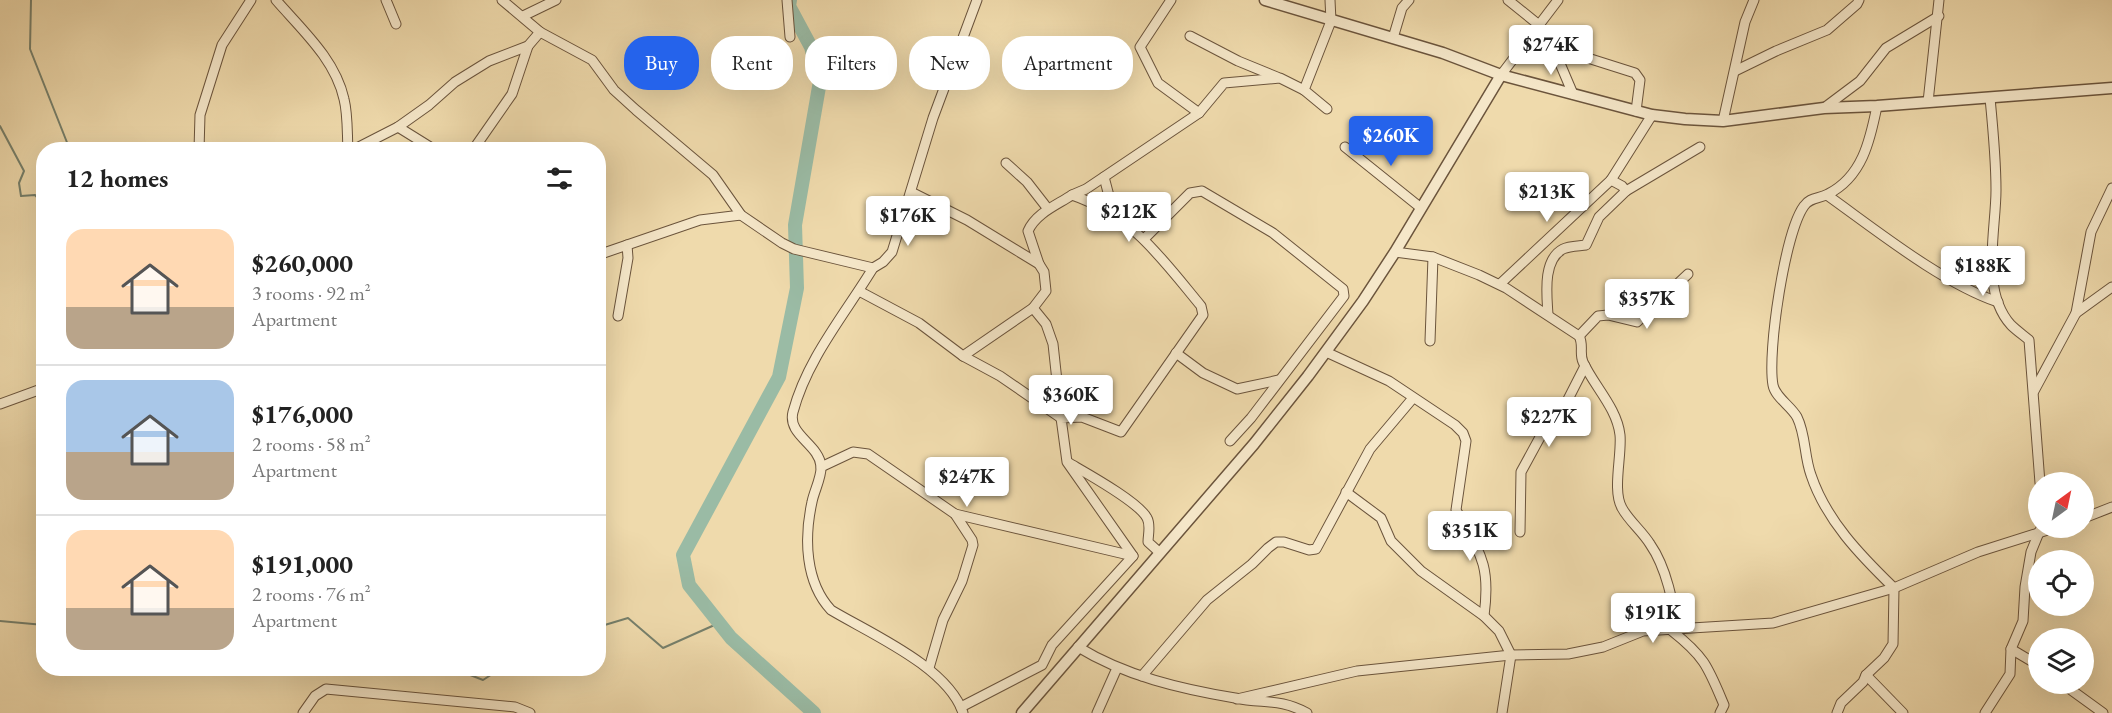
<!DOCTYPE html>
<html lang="en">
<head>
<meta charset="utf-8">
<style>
	:root { --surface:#fff; --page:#f6f6f6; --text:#222; --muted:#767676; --line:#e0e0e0; --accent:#2563eb }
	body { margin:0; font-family:"EB Garamond",serif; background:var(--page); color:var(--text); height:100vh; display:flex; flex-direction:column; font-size:22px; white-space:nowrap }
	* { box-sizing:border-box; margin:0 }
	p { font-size:20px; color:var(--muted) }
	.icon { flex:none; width:33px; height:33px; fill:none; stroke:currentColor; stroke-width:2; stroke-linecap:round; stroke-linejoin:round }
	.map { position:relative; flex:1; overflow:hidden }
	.drawer { position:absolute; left:36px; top:142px; width:570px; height:534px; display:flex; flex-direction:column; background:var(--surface); border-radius:24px; box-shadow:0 6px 24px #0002 }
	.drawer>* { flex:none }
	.banner { position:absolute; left:624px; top:36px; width:570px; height:54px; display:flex; gap:12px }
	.needle { width:39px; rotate:33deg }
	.fabs { position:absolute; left:2028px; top:472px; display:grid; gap:12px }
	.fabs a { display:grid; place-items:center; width:66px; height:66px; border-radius:50%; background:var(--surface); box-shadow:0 6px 24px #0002; font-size:30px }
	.price { position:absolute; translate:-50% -51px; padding:0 14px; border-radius:6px; background:#fff; color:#222; font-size:20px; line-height:39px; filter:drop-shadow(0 2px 3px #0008) }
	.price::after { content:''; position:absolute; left:50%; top:36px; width:18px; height:14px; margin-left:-9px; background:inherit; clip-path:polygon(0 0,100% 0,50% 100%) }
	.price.on { background:var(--accent); color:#fff }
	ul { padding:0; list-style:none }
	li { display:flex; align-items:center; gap:18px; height:150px; padding:0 30px }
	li+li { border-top:2px solid var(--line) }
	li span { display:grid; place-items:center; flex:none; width:168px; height:120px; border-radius:18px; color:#555 }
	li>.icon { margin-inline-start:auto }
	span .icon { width:72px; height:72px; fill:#fffc; stroke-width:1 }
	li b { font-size:26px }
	h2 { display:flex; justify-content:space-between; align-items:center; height:72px; padding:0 30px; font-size:26px }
	.chip { padding:0 21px; border-radius:24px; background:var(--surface); box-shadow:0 6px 24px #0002; font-size:21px; line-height:54px }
	.chip.on { background:var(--accent); color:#fff }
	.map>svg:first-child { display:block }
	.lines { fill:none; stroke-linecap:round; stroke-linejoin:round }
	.stream { stroke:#76806c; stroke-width:2 }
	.river { stroke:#9abba5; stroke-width:14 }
	.minor-casing { stroke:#6b543c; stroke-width:11 }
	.tertiary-casing { stroke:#6b543c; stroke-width:13 }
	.minor { stroke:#f5e7c9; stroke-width:9 }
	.tertiary { stroke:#f5e7c9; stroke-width:10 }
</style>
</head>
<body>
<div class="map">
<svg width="2112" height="713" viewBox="0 0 2112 713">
	<rect width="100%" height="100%" fill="#efdaac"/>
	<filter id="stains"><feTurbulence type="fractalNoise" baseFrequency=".00333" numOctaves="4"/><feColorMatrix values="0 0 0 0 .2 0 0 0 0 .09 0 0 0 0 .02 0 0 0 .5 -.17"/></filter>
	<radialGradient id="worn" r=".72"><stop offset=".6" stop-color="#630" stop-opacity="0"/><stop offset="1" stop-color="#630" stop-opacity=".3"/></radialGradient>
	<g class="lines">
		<g class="stream">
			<polyline points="31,0 30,49 70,150"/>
			<polyline points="0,126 24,171 19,183 21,196 35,195 44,205"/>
			<polyline points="0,621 44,625"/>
			<polyline points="598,627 628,618 663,648 719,623"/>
			<polyline points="406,669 410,669"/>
			<polyline points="455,669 483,680 500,669"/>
		</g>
		<polyline class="river" points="790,0 789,6 811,47 820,81 795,225 797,288 779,377 683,555 689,585 731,638 814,713"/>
		<defs>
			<g id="minor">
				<path d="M276,0C302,30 335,59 344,99C348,115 347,133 348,150"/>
				<polyline points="386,0 396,24"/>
				<polyline points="502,0 540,32 592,60 614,90 636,110 713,175 741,215 782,243 794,249 873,268"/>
				<polyline points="787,0 790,37"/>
				<polyline points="1171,0 1140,47 1158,83 1199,113"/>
				<polyline points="1508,0 1539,25 1547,43 1553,47 1635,73 1640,80 1636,111"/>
				<polyline points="523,16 556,0"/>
				<polyline points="1190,36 1238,61 1277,77"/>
				<polyline points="1393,38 1402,8 1409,0"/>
				<polyline points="1553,47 1573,94"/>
				<polyline points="1735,71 1776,51 1827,30 1857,4 1859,0"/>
				<polyline points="1501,75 1558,0"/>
				<path d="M1990,98C1993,129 1996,159 1996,190C1996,231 1980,291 2011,325C2016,330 2023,335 2029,340L2040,483"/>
				<polyline points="1928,102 1939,0"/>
				<polyline points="1824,108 1860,81 1886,48 1939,16"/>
				<polyline points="1327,109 1304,90 1331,21 1330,0"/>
				<polyline points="1723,121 1745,22 1754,0"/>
				<polyline points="398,127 435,150"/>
				<polyline points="1345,147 1421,208"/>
				<polyline points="199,150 200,115 222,45 251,0"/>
				<polyline points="353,150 398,127 429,105 455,82 489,61 528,46 540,32"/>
				<polyline points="473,150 512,94 528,46"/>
				<polyline points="1006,163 1027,182 1048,209"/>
				<polyline points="1104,177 1114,215"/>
				<polyline points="1626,191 1700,147"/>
				<polyline points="1072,195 1086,189 1199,113 1224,83 1280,78 1304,90"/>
				<path d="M1827,195C1876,230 1942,283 1998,302"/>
				<polyline points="1145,238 1190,193 1202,191 1273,233 1343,289 1344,296 1251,418 1230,441"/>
				<path d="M1395,252L1433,257L1479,275L1506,288L1579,336C1584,345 1579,353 1583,362C1594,386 1617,408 1620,435C1622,455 1612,491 1622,508C1629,521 1642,531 1650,544C1664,564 1678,608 1672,631C1705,657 1708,667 1724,705L1720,713"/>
				<polyline points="598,255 700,220 741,215"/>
				<polyline points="1500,284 1611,180"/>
				<polyline points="859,291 919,323 963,356 1033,308 1046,291 1044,272 1039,264 967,220 911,192"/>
				<polyline points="2076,313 2112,287"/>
				<path d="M1548,315C1547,296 1542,260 1563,249C1569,246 1580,246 1586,245L1599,217L1626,191L1622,186L1611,180L1652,115"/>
				<polyline points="618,316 628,258 627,245"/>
				<polyline points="1579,336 1598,316 1608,315 1637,322 1688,274"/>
				<polyline points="1430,341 1433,257"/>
				<path d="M1326,352L1389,381L1455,425L1463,433L1466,441L1456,510C1480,553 1491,564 1484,616"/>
				<polyline points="1176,353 1203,373 1237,389 1279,380"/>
				<polyline points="963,356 1000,376 1061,418 1053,344 1046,324 1033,308"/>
				<polyline points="2034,391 2076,313 2091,232 2112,188"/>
				<polyline points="0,404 44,388"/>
				<path d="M1069,463C1086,473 1139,502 1147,518C1151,525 1148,535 1148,542L1159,552"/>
				<polyline points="821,467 853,452 868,454 955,514 972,540 973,545 962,581 943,620 929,668"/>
				<polyline points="1346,492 1381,518 1391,541 1421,571 1484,616 1499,631 1511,655 1502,713"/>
				<polyline points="955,514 1133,556"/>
				<polyline points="2084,518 2112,507"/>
				<polyline points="1520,532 1521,472 1545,428 1559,417 1585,366"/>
				<path d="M1078,647C1125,676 1181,689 1235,698C1264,704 1279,698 1307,713"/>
				<polyline points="2011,649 2038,665"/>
				<polyline points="1866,675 1903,713"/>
				<polyline points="1142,676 1207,600 1252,564 1268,548 1276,542 1284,542 1309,550 1316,549 1370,449 1413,398"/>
				<polyline points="2063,684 2103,713"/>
				<polyline points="1237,699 1357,671 1511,655 1568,654 1603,647 1643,631 1773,623 1894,588 1978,552 2054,528"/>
				<path d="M961,707L1042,665L1052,645L1133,556L1067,462L1061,418L1082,417L1121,432L1203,315L1201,306C1162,259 1133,216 1072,195C1057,205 1036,213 1028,231L1039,264"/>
				<polyline points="303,713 315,696 326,689 515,707 530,713"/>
				<path d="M963,713C948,667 871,634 831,610C805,582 804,538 812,502C814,491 822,477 821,466C819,444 787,435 793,412C807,359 845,314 873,268L883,262L892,252L933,118L977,0"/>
				<polyline points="1097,713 1117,668"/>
				<path d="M1837,713L1841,703L1863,682L1866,675L1884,658L1893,644L1894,588C1860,555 1826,520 1811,475C1804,456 1806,435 1797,417C1791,406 1775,397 1773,385C1767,352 1785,232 1804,206C1810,197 1819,199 1828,194C1862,177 1870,141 1877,106"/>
				<polyline points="1985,713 2010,674 2011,649 2023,621 2025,587 2031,552 2040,530"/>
			</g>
			<g id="tertiary">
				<polyline points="1265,0 1443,53 1501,75 1652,115 1685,119 1723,121 1824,108 1877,106 2112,88"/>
				<polyline points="1022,713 1254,444 1308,376 1363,301 1395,252 1501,75"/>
			</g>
		</defs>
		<use href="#minor" class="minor-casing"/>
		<use href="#tertiary" class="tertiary-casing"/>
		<use href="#minor" class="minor"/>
		<use href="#tertiary" class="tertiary"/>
	</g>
	<rect width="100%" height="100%" filter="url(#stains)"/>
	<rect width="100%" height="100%" fill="url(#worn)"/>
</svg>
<div class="fabs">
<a><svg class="needle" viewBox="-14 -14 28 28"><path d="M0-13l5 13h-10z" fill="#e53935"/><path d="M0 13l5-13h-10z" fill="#767676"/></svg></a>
<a><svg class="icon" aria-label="locate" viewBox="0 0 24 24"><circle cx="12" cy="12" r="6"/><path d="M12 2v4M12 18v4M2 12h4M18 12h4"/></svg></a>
<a><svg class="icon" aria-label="layers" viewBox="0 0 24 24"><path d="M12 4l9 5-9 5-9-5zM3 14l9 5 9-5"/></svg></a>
</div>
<b class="price" style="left:1551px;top:76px">$274K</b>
<b class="price on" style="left:1391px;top:167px">$260K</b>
<b class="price" style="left:1547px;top:223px">$213K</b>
<b class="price" style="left:1129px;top:243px">$212K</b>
<b class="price" style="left:908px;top:247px">$176K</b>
<b class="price" style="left:1983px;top:297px">$188K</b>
<b class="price" style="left:1647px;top:330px">$357K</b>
<b class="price" style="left:1071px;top:426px">$360K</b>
<b class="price" style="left:1549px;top:448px">$227K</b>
<b class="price" style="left:967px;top:508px">$247K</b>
<b class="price" style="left:1470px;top:562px">$351K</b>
<b class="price" style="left:1653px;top:644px">$191K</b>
<div class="banner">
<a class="chip on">Buy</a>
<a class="chip">Rent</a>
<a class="chip">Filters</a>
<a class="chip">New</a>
<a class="chip">Apartment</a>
</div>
<section class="drawer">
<h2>12 homes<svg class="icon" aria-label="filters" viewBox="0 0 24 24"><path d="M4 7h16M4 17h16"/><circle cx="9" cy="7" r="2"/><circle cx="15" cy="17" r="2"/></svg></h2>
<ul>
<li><span style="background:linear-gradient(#ffd9b3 65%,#b9a48a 0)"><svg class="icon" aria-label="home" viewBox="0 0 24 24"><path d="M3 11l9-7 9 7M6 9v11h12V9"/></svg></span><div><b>$260,000</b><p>3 rooms · 92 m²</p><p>Apartment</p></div></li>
<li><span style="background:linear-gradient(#a9c7e8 60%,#b9a48a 0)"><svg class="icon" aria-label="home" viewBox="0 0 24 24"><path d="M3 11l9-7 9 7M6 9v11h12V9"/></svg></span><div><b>$176,000</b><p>2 rooms · 58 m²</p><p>Apartment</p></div></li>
<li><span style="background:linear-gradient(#ffd9b3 65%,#b9a48a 0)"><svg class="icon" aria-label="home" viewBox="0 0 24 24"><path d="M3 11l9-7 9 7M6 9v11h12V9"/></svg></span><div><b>$191,000</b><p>2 rooms · 76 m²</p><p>Apartment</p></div></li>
</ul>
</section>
</div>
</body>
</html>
